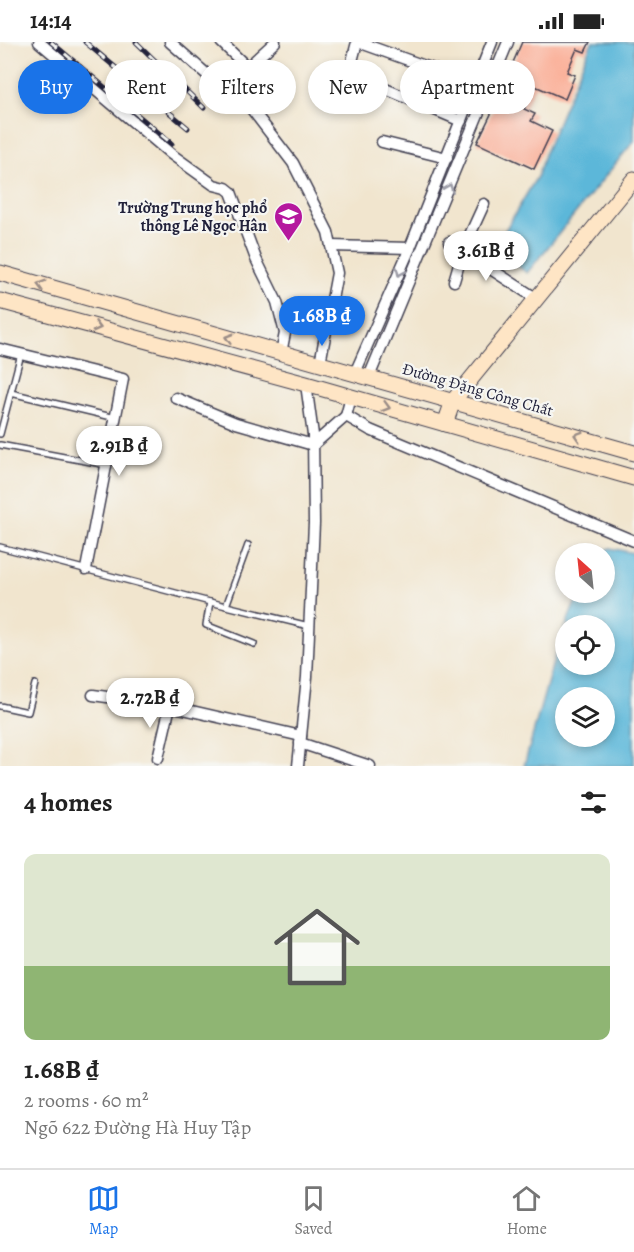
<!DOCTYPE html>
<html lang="en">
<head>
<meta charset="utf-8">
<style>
	:root { --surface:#fff; --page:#f2f2f2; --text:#222; --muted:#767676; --line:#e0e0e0; --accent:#1a73e8 }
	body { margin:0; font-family:Alegreya,serif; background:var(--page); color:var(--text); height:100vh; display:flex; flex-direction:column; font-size:22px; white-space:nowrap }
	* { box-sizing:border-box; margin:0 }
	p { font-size:20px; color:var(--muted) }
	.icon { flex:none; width:33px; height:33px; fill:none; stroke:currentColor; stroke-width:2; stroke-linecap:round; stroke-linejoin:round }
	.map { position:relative; height:724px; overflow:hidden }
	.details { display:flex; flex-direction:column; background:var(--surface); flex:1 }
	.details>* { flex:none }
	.top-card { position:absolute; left:18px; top:18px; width:598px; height:54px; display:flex; gap:12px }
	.needle { width:39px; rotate:333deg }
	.buttons { position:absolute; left:555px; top:501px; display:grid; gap:12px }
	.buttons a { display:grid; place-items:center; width:60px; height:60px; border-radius:50%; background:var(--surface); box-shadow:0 3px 9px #0003; font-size:30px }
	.price { position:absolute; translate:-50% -51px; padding:0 14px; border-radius:21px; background:#fff; color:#222; font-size:20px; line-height:39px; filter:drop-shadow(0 2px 3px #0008) }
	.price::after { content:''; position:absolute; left:50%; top:36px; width:18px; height:14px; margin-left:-9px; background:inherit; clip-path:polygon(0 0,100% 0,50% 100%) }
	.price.on { background:var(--accent); color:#fff }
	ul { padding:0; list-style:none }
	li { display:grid; align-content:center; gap:12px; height:318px; padding:0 24px }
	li+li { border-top:2px solid var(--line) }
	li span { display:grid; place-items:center; height:186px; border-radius:12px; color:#555 }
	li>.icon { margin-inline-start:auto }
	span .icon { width:108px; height:108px; fill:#fffc; stroke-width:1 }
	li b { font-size:26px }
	h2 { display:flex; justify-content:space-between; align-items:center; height:72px; padding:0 24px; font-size:26px }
	.tag { padding:0 21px; border-radius:27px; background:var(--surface); box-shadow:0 3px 9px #0003; font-size:21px; line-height:54px }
	.tag.on { background:var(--accent); color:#fff }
	.status { display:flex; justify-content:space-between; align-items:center; height:42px; padding:0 30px; background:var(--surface); direction:ltr }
	.status svg { height:16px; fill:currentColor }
	.tab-bar { display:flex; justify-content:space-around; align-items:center; height:84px; border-top:2px solid var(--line); background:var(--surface); font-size:16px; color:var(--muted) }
	.tab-bar a { display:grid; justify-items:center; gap:3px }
	.tab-bar .on { color:var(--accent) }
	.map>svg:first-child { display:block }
	.water { fill:#5bb7d9; stroke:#3e6c8a; stroke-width:1.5; fill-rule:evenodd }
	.building { fill:#fba88f }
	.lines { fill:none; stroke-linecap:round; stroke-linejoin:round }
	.lane-casing { stroke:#413f51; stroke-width:8 }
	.street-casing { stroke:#413f51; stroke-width:13 }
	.secondary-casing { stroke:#413f51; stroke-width:17 }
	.lane { stroke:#fff; stroke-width:5 }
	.street { stroke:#fff; stroke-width:10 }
	.secondary { stroke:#fee5c5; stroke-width:15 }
	.rail-casing { stroke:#22223b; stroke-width:5 }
	.rail { stroke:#f6f6f2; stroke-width:3; stroke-dasharray:9; stroke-linecap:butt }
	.oneway { stroke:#9c9ca7 }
	.oneway2 { stroke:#9b8d87 }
	.labels { text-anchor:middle; stroke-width:4.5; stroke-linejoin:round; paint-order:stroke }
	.poi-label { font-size:16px; font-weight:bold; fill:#22223b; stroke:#f6f6f2; text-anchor:end }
	.street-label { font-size:16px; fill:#22223b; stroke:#f6f6f2 }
</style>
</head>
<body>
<div class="status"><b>14:14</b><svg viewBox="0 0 49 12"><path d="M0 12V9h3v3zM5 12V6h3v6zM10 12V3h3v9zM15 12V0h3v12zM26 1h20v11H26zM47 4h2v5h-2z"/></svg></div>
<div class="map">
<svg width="634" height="724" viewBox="0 0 634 724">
	<rect width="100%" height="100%" fill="#f6f6f2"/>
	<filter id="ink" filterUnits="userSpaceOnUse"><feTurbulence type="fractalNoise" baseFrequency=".0167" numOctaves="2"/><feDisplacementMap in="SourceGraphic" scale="12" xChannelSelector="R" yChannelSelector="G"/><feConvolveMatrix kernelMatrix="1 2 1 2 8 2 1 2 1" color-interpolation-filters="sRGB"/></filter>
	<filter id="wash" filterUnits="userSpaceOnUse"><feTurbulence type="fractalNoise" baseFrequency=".008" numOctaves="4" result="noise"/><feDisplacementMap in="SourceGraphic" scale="24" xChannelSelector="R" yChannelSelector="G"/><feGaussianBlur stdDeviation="1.35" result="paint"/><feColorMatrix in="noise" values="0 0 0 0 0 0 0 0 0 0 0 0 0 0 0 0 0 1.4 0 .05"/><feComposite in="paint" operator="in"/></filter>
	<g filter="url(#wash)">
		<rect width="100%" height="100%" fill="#f1e5ce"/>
		<g class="water">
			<polygon points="592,0 634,0 634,99 527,231 494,207 538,133 544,113"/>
			<path d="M610,506L634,511V724H524L558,603L565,584L566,622H604V584L566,583L579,551L604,550V512L600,511ZM566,656H604V694H566Z"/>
		</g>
		<g id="blocks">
			<polygon class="building" points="522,0 590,0 585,10 577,7 567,30 575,33 565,57 535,44 524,67 535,72 531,79 552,89 534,127 477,101 510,33 508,32"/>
		</g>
	</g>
	<g filter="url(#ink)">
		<use href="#blocks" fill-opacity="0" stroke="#413f51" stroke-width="1.5"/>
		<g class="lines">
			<defs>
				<g id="lane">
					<polyline points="11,351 116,376"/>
					<polyline points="0,392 21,312"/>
					<polyline points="0,403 107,423"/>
					<polyline points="0,505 210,560 309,584"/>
					<polyline points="210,560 206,583 254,602"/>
					<polyline points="226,564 248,503"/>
					<polyline points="0,664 28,670 35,642"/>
				</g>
				<g id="street">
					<polyline points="39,0 171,112 214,143 226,146 231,150 256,217 277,260 285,291 281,311"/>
					<polyline points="170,0 228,51 250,65 293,121 328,190 337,231 320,321"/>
					<polyline points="221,0 248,26"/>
					<polyline points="358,0 475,42"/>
					<polyline points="348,35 357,0"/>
					<polyline points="369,40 461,79"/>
					<polyline points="228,51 251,22 275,0"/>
					<polyline points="382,100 447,116"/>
					<polyline points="449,200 537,257"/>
					<polyline points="331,204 410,206"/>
					<polyline points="454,239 463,208 484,162"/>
					<polyline points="0,307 123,337 86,527"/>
					<polyline points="355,331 410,206 492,0"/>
					<polyline points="369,335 508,0"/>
					<polyline points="351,355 346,374 370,388 634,499"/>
					<polyline points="176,356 236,381 313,403 346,374"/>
					<polyline points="93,653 170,664 301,694"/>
					<polyline points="300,701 370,724"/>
					<polyline points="158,716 170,664"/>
					<polyline points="298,724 307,635 314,481 313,393 306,342"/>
				</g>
				<g id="secondary">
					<polyline points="0,231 634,411"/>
					<polyline points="0,259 306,342 634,436"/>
					<polyline points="445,382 453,359 634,137"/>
				</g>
			</defs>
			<use href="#lane" class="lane-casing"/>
			<use href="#street" class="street-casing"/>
			<use href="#secondary" class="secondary-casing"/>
			<use href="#lane" class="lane"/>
			<use href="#street" class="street"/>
			<use href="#secondary" class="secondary"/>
			<defs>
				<g id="rail">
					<polyline points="51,0 172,102"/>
					<polyline points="85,0 188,86"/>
					<polyline points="136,0 204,66"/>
				</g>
			</defs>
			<use href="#rail" class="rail-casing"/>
			<use href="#rail" class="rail"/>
		</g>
		<defs><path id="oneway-chevron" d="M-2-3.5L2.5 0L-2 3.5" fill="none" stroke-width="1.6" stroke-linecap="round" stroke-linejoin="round" transform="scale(1.5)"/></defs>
		<g class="oneway">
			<use href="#oneway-chevron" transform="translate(449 146) rotate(-68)"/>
			<use href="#oneway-chevron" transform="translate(400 230) rotate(114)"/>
		</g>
		<g class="oneway2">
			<use href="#oneway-chevron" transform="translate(41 243) rotate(-164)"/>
			<use href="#oneway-chevron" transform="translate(97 285) rotate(15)"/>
			<use href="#oneway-chevron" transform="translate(229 296) rotate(-164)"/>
			<use href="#oneway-chevron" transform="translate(386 365) rotate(16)"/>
			<use href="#oneway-chevron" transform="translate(578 394) rotate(-163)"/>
		</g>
	</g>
	<defs>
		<symbol id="school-pin" viewBox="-11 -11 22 30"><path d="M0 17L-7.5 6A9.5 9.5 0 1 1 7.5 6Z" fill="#b5179e" stroke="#f6f6f2"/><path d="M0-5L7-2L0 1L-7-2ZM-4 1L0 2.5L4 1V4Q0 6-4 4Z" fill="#fff"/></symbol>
	</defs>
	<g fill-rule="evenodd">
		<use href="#school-pin" x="272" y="158" width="33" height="45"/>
	</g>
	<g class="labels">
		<g class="poi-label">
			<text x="267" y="171">Trường Trung học phổ<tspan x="267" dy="18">thông Lê Ngọc Hân</tspan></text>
		</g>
		<g class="street-label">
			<text transform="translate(478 347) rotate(16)" y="6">Đường Đặng Công Chất</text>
		</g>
	</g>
</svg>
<div class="buttons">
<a><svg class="needle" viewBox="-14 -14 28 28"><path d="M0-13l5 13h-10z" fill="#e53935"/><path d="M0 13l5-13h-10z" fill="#767676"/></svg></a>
<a><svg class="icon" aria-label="locate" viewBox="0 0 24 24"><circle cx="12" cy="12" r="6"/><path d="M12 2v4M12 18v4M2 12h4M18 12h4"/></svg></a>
<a><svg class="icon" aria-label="layers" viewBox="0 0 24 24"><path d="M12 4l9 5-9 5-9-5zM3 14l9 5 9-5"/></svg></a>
</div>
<b class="price" style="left:486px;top:240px">3.61B ₫</b>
<b class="price on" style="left:322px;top:305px">1.68B ₫</b>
<b class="price" style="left:119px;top:435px">2.91B ₫</b>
<b class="price" style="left:150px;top:687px">2.72B ₫</b>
<div class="top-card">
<a class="tag on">Buy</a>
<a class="tag">Rent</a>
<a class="tag">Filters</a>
<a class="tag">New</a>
<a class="tag">Apartment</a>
</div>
</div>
<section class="details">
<h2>4 homes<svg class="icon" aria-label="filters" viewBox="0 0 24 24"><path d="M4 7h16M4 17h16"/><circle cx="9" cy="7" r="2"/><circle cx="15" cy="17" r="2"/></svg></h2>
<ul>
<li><span style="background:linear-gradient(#dfe7d0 60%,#8fb573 0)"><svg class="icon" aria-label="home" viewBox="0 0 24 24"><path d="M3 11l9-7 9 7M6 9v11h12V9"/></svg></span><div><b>1.68B ₫</b><p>2 rooms · 60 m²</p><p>Ngõ 622 Đường Hà Huy Tập</p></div></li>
</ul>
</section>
<nav class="tab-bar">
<a class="on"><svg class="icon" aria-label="map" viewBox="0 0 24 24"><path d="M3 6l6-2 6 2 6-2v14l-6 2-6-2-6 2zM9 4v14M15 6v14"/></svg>Map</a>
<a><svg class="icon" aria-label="saved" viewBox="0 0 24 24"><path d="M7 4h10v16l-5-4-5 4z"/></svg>Saved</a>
<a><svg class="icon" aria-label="home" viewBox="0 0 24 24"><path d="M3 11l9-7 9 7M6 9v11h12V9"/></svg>Home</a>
</nav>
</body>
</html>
